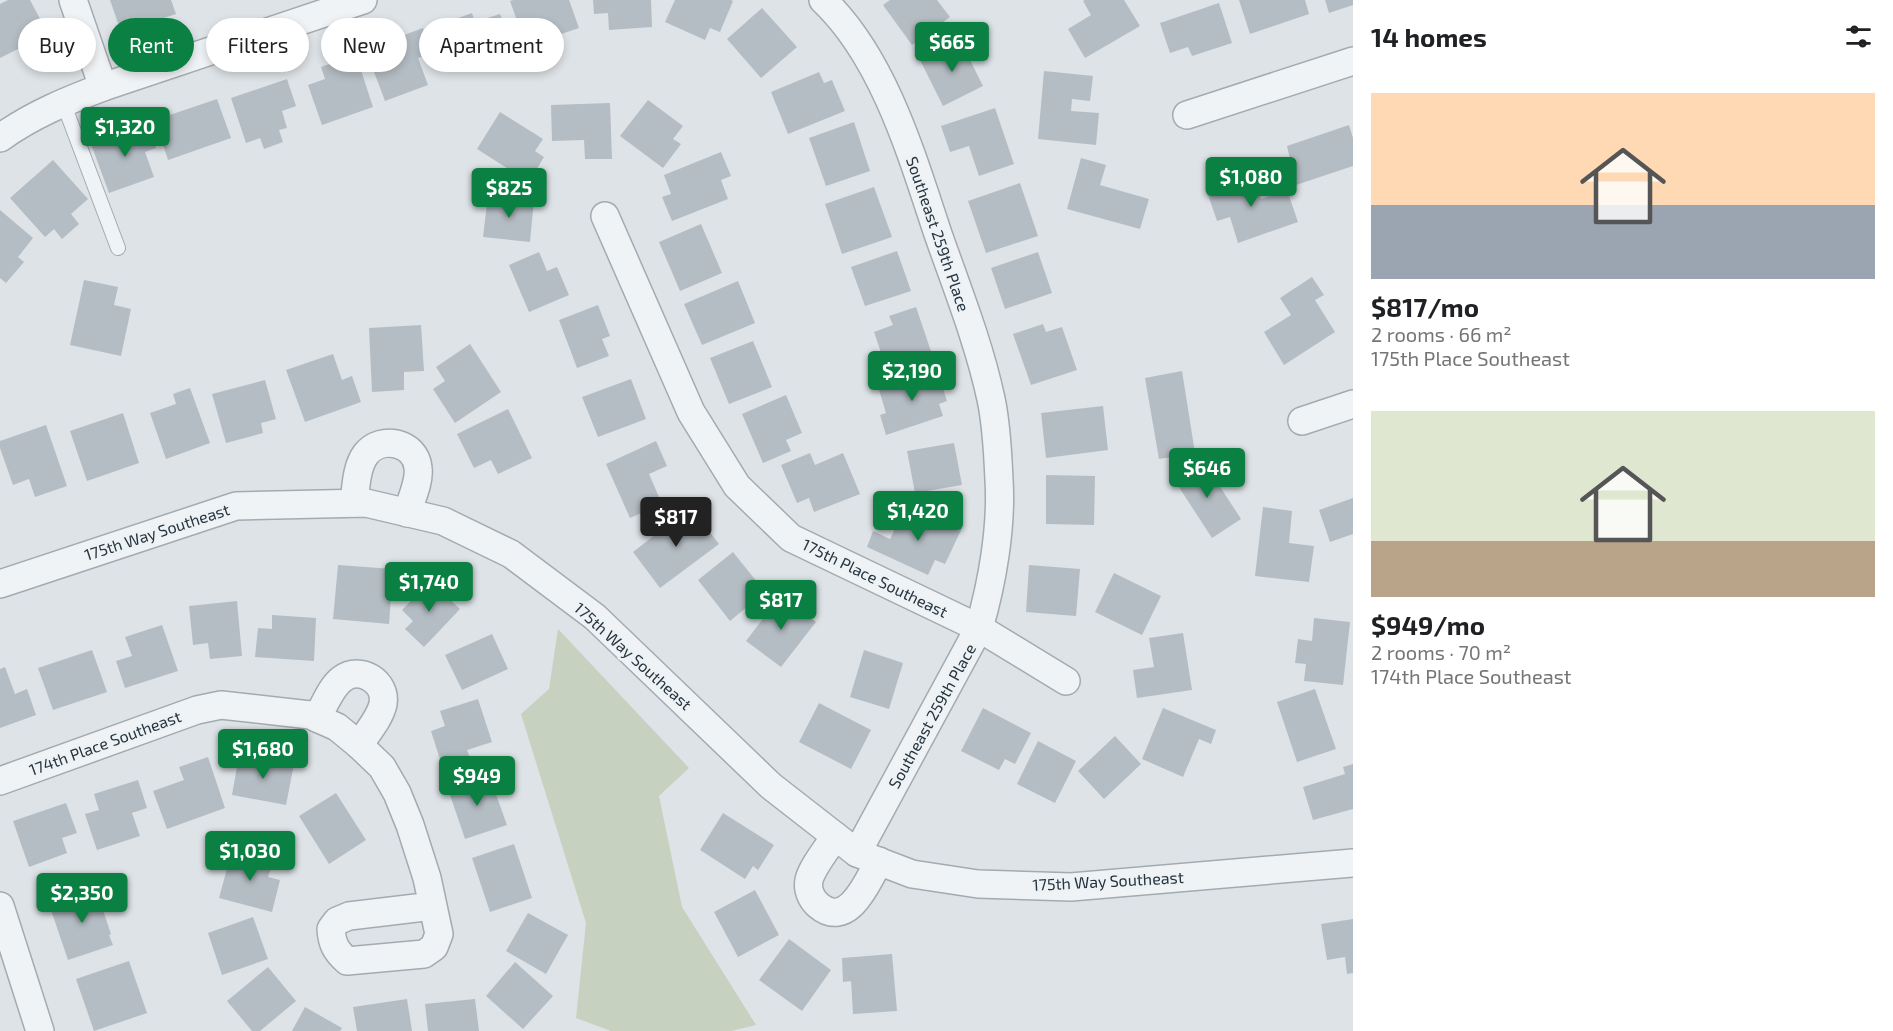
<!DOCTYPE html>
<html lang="en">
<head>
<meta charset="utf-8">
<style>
	:root { --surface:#fff; --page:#f6f6f6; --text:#202124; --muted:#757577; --accent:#0b8043 }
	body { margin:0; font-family:"Exo 2",sans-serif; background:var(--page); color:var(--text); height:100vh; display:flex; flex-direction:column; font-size:22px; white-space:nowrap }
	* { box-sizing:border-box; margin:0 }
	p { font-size:20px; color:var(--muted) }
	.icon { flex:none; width:33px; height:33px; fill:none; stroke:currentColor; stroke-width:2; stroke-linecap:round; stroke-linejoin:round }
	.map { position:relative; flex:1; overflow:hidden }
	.drawer { display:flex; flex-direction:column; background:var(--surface); width:540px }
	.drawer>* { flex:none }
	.hud { position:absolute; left:18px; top:18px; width:570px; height:54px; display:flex; gap:12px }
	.price { position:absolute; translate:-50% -51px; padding:0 14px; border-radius:6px; background:var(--accent); color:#fff; font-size:20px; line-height:39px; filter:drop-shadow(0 2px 3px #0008) }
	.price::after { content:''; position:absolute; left:50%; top:36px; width:18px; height:14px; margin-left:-9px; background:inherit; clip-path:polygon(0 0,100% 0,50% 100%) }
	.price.on { background:#222; color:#fff }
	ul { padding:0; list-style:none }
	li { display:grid; align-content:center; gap:12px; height:318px; padding:0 18px }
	li span { display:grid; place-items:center; height:186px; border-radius:0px; color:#555 }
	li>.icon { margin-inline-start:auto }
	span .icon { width:108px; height:108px; fill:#fffc; stroke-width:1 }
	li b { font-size:26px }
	h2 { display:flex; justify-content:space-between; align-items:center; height:72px; padding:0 18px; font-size:26px }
	.chip { padding:0 21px; border-radius:27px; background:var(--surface); box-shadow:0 3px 9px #0003; font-size:21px; line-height:54px }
	.chip.on { background:var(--accent); color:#fff }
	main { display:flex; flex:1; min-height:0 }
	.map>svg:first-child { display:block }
	.green { fill:#c7d1bf }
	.building { fill:#b5bdc4 }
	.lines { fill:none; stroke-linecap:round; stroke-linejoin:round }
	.lane-casing { stroke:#a3abb1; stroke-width:16 }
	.street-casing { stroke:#a3abb1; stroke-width:30 }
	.lane { stroke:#f0f3f6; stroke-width:14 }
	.street { stroke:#f0f3f6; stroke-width:27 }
	.labels { text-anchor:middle; stroke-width:6; stroke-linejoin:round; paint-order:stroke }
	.street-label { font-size:16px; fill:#27333e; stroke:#edf2f5 }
</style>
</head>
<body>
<main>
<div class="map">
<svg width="1353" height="1031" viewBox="0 0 1353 1031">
	<rect width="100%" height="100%" fill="#dee3e7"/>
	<polygon class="green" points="558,629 689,768 659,796 682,907 756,1025 731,1031 611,1031 576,1018 586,923 521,714 549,689"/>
	<g class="building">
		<polygon points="8,0 30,0 48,34 0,58 0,4"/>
		<polygon points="110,0 171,0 176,14 121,32"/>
		<polygon points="513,0 569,0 579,28 526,46 510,1"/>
		<polygon points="593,0 651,0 652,27 609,30 608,13 594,14"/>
		<polygon points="675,0 731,0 733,1 720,32 710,28 705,40 665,22"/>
		<polygon points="890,0 937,0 950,17 912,45 883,5"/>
		<polygon points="1085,0 1124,0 1140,26 1085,58 1068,29 1091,15 1083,1"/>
		<polygon points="1239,0 1305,0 1309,14 1250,34"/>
		<polygon points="1325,0 1353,0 1353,5 1329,13"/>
		<polygon points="1219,3 1232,43 1192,56 1188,47 1170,53 1160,23"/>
		<polygon points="762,8 797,47 761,78 727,39"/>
		<polygon points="472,13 475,22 500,14 516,56 474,72 464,46 446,53 436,26"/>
		<polygon points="423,28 432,53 418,58 428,85 385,101 371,64 386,58 380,44"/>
		<polygon points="960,40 983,86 943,106 920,60"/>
		<polygon points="356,55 373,107 322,125 308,85 325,79 321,67"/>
		<polygon points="1044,71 1093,76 1090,101 1072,99 1071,111 1099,113 1096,145 1038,139"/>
		<polygon points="819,72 824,83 832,80 845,111 788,134 771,92"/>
		<polygon points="287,79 296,106 282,111 287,128 279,130 283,142 264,149 260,138 246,143 231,98"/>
		<polygon points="217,99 231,138 168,160 155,120"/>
		<polygon points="648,100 683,126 673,139 681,144 663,168 620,136"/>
		<polygon points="610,103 612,159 585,159 584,140 552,141 551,105"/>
		<polygon points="995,108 1014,164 979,176 969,146 950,152 941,126"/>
		<polygon points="500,112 543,139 535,151 544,157 529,182 477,149"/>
		<polygon points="854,122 870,171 826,186 809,138"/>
		<polygon points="148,124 156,148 145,152 154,177 109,193 91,144"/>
		<polygon points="1349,125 1353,138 1353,166 1296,185 1287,146"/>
		<polygon points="721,152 731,176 721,180 728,199 672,221 662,197 671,194 664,175"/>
		<polygon points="1081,158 1106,165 1100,185 1149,199 1140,229 1067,209"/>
		<polygon points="53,160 88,199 71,214 79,224 62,239 54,229 45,237 10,198"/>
		<polygon points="1252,174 1261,199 1287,190 1298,222 1238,243 1230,217 1217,221 1206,189"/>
		<polygon points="1020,183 1038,236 986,253 968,201"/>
		<polygon points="874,187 892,237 842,254 825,204"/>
		<polygon points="488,195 534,200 530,242 483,237"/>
		<polygon points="0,210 33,238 18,257 24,262 6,283 0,278"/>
		<polygon points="701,224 722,273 680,291 659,242"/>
		<polygon points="897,251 911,291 865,306 851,267"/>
		<polygon points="539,252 547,271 557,267 569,295 529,312 509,265"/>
		<polygon points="1038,252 1052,293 1005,309 991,268"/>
		<polygon points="1312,277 1324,295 1315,300 1335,332 1284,365 1264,332 1291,315 1280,298"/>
		<polygon points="84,280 118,287 114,305 131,309 121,356 70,345"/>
		<polygon points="738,281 755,323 702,345 684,304"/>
		<polygon points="598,305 610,336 602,339 609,356 577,368 559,320"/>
		<polygon points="916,307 933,357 888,373 874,332 893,325 889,316"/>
		<polygon points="1043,324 1046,332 1062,327 1077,370 1031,385 1013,334"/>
		<polygon points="421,325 424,371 404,372 404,390 372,392 369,328"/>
		<polygon points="753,341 772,387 729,404 710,358"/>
		<polygon points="470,344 501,392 455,423 433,389 445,381 436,367"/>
		<polygon points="333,354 342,380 352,376 361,402 305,422 286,370"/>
		<polygon points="937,370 947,401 939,404 943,416 886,435 880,415 886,413 879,390"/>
		<polygon points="1182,371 1195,453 1159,459 1145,378"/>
		<polygon points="631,379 646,419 598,437 582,397"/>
		<polygon points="265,380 276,419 261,423 263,433 226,443 212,394"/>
		<polygon points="190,388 210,443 166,459 150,413 176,404 173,394"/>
		<polygon points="786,395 802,433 786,440 791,451 763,463 742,414"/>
		<polygon points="1103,406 1108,450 1046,458 1041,413"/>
		<polygon points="508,409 532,458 498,474 491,460 474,468 457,434"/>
		<polygon points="123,413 139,463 87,481 70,431"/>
		<polygon points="46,425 67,486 35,497 29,479 13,485 0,448 0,441"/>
		<polygon points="656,441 667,466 649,474 662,504 630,518 606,464"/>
		<polygon points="954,443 962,485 915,493 907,451"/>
		<polygon points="810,453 815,465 843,453 860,494 814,512 809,498 797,503 781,465"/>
		<polygon points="1202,459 1241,519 1212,538 1173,478"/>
		<polygon points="1046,475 1095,476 1094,525 1046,524"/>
		<polygon points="1353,498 1353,534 1330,542 1319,510"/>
		<polygon points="691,507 719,544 660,588 633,552"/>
		<polygon points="1263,507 1292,511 1289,543 1314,546 1309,582 1255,576"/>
		<polygon points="903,512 928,524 933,514 962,528 945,564 935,560 928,575 867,547 873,531 890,539"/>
		<polygon points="733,552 765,592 730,621 698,580"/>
		<polygon points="338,565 393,569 389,624 333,619"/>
		<polygon points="1029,565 1080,569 1076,616 1026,612"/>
		<polygon points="1114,573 1161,596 1142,635 1095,612"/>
		<polygon points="430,581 460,609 424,647 405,629 413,621 402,610"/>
		<polygon points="781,595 816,622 781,667 746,641"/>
		<polygon points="237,601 242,656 210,659 208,643 193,645 189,606"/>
		<polygon points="272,615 316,618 314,661 255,657 258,628 272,629"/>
		<polygon points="1314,618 1350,622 1343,685 1304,681 1306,664 1295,663 1298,639 1312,641"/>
		<polygon points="162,625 178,671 125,688 116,661 132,656 125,637"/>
		<polygon points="1183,633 1192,690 1137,698 1133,670 1154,667 1149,638"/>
		<polygon points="492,634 508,669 462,690 445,655"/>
		<polygon points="92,650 107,692 53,710 38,668"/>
		<polygon points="864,650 903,663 889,709 850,697"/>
		<polygon points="5,667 15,694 27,689 36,715 0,728 0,669"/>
		<polygon points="1315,689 1336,749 1297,762 1277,702"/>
		<polygon points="478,699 492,742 467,750 472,763 444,772 431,731 445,726 440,711"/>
		<polygon points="819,703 871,730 851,769 799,742"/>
		<polygon points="983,708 1031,733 1015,764 1005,759 999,770 961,751"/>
		<polygon points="1163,708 1216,730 1211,744 1199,739 1183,777 1142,759"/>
		<polygon points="1115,736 1141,764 1104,799 1078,771"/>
		<polygon points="1038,741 1076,761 1055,803 1017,784"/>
		<polygon points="239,755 294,764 286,805 232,795"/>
		<polygon points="208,757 225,808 167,829 153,791 184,780 179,767"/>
		<polygon points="1353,764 1353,809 1313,820 1303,787 1345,774 1343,767"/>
		<polygon points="489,775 507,825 465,839 448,789"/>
		<polygon points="138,780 147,808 132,813 140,836 97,850 85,814 99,810 94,794"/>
		<polygon points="336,793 366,840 329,864 299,816"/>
		<polygon points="66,803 77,833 62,838 67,853 29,867 13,821"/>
		<polygon points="723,813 774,845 758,870 753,866 745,879 700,850"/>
		<polygon points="514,844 532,898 490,912 472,858"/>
		<polygon points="232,850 273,861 268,877 280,880 272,912 219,898"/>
		<polygon points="96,889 111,934 109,935 113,945 68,960 49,904"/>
		<polygon points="755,890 779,935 738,957 714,912"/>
		<polygon points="528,913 568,935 546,974 506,951"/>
		<polygon points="253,917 268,959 222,975 208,933"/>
		<polygon points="1353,919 1353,973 1347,974 1345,957 1327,960 1321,924"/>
		<polygon points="789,939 831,970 802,1011 759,980"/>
		<polygon points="892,954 897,1011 853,1014 851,981 843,982 842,958"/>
		<polygon points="129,961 147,1013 94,1031 76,979"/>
		<polygon points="515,962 553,996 523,1029 486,996"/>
		<polygon points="268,967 296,1001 260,1031 252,1031 227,1001"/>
		<polygon points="407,999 412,1031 357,1031 353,1007"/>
		<polygon points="475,999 479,1031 428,1031 425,1004"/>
		<polygon points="305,1007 342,1028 340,1031 292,1031"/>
	</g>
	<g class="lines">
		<defs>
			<polyline id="lane" points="63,102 118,248"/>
			<g id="street">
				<polyline points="73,0 103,87"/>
				<path d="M823,0C884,58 912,156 938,234C957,288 979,343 991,399C996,422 998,456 999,480C1002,527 992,584 979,628L857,853"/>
				<polyline points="1187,115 1353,61"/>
				<path d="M0,138C32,115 66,101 103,87L363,0"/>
				<polyline points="605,216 691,412 737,486 791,538 979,628 1066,681"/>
				<polyline points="1302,421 1353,404"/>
				<path d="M354,503C356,488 356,467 366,454C381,435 416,442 418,468C420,481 411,500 407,513"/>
				<polyline points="0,584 236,506 366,503 443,521 511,554 595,617 771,786 857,853 912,874 978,884 1071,887 1353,863"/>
				<path d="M317,718C324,706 331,687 342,679C360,665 387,682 383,704C380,718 367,733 359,745"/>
				<path d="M0,781L197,710L221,705L310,715L337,727L359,745L382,767L397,793L410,825L427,878L439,934L434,947L424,954L347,961C336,951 332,944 331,929L337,921L349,916L433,906"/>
				<path d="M835,836C828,848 812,867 809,880C807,889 811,899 818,905C848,931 868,881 879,861"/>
				<polyline points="0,906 40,1031"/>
			</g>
		</defs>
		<use href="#lane" class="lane-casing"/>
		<use href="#street" class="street-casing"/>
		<use href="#lane" class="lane"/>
		<use href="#street" class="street"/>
	</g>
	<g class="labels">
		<g class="street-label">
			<text transform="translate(938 234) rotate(71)" y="6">Southeast 259th Place</text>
			<text transform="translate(157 532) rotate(-18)" y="6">175th Way Southeast</text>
			<text transform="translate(875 578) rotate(26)" y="6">175th Place Southeast</text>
			<text transform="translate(633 656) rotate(42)" y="6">175th Way Southeast</text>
			<text transform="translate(932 716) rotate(-61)" y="6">Southeast 259th Place</text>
			<text transform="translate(105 743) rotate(-20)" y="6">174th Place Southeast</text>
			<text transform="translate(1108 881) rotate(-3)" y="6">175th Way Southeast</text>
		</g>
	</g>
</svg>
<b class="price" style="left:952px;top:73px">$665</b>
<b class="price" style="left:125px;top:158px">$1,320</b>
<b class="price" style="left:1251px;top:208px">$1,080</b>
<b class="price" style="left:509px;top:219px">$825</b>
<b class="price" style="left:912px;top:402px">$2,190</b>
<b class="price" style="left:1207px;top:499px">$646</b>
<b class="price" style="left:918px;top:542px">$1,420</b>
<b class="price on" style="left:676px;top:548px">$817</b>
<b class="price" style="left:429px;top:613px">$1,740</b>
<b class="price" style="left:781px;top:631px">$817</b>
<b class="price" style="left:263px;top:780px">$1,680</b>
<b class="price" style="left:477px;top:807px">$949</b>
<b class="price" style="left:250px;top:882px">$1,030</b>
<b class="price" style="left:82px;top:924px">$2,350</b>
<div class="hud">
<a class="chip">Buy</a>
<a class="chip on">Rent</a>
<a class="chip">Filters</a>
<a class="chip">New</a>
<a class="chip">Apartment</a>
</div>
</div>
<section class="drawer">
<h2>14 homes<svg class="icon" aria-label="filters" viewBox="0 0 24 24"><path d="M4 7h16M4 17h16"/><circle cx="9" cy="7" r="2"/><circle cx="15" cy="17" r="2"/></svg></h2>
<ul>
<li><span style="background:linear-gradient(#ffd9b3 60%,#9aa5b1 0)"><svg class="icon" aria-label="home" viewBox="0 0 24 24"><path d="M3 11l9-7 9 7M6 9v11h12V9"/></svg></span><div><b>$817/mo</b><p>2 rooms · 66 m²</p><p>175th Place Southeast</p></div></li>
<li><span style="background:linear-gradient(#dfe7d0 70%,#b9a48a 0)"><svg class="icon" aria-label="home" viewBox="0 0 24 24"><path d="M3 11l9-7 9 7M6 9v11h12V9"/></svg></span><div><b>$949/mo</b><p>2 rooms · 70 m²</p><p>174th Place Southeast</p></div></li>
</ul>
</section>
</main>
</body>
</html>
